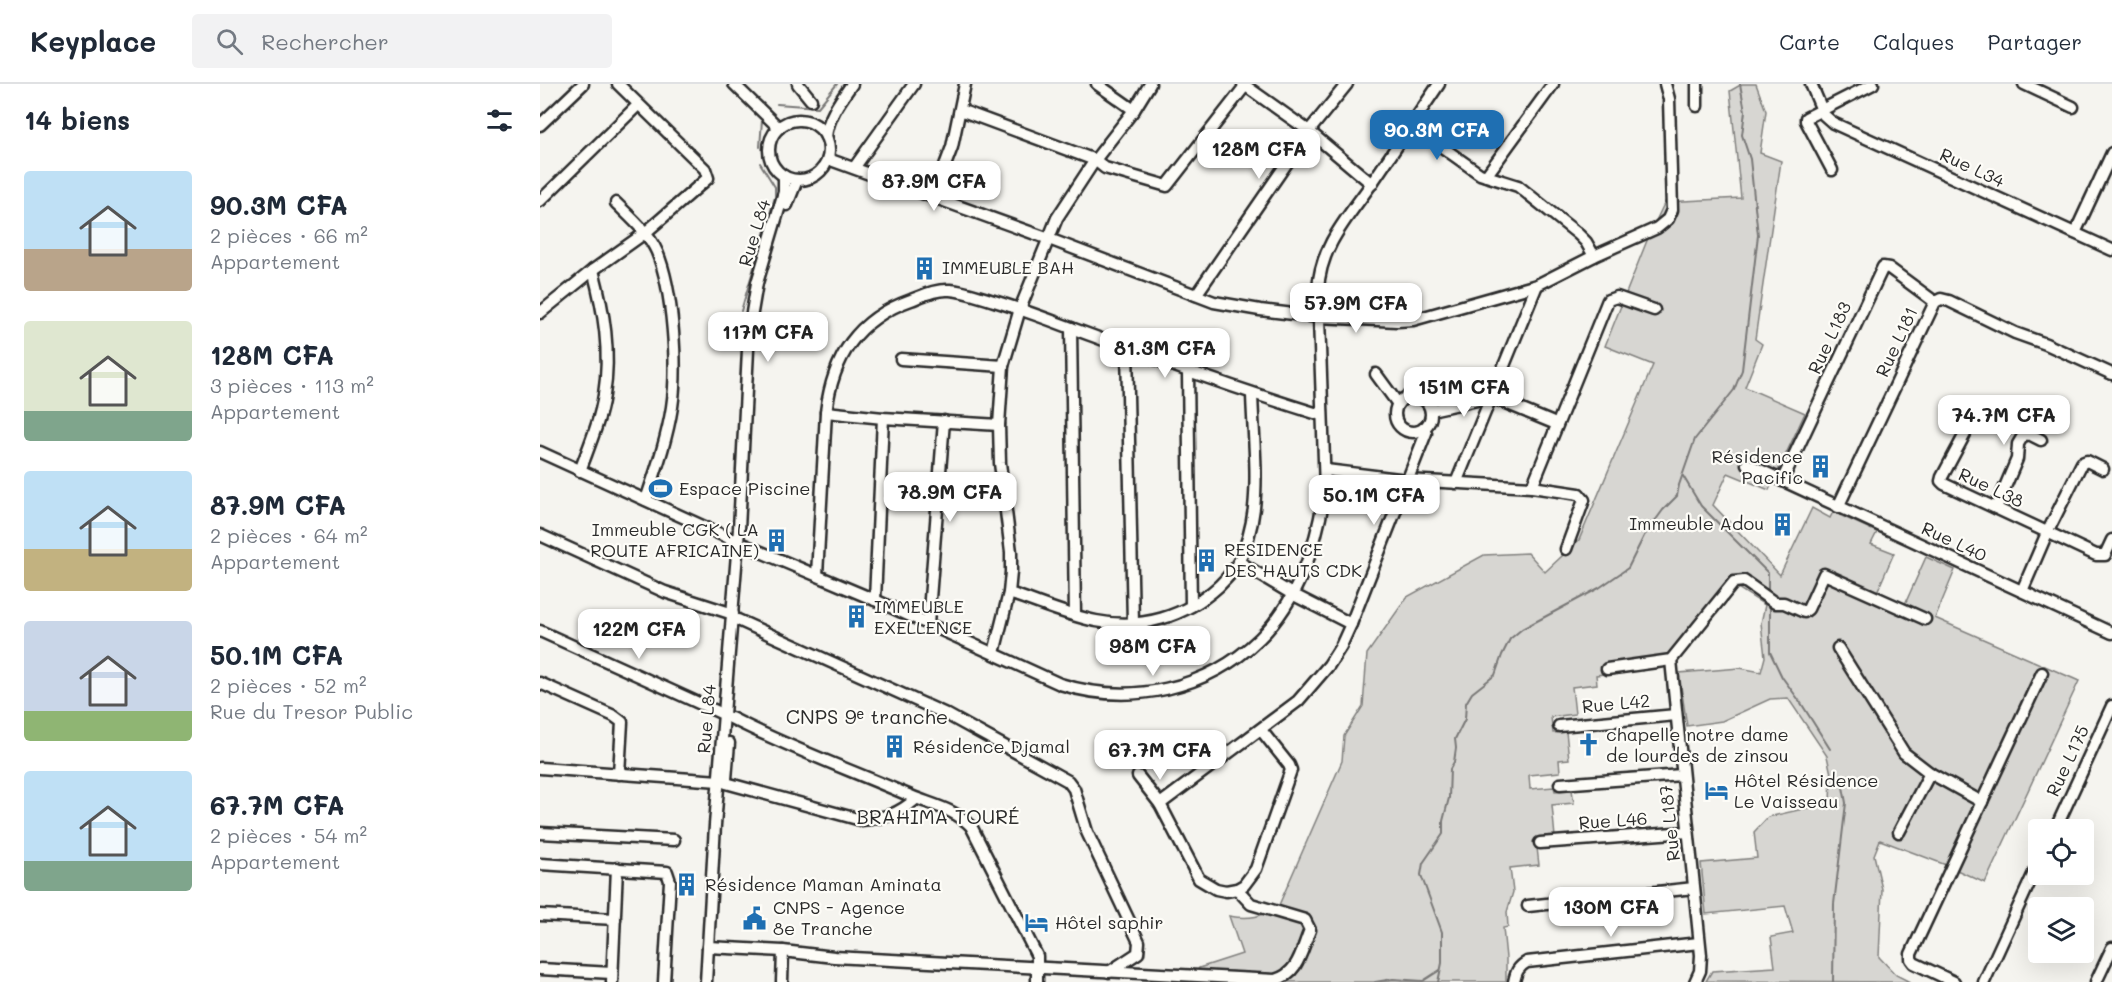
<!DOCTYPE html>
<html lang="fr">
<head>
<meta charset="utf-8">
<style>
	:root { --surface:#fff; --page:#f2f2f3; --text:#1f2937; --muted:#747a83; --line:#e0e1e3; --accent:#1f6fb2 }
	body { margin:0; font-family:Mali,sans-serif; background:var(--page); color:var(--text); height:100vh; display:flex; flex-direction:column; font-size:22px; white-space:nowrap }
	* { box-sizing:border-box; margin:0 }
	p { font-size:20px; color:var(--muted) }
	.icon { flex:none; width:33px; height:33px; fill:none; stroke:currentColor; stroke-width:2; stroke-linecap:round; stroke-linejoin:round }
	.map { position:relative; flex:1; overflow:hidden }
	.details { display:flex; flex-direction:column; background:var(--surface); width:540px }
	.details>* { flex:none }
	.controls { position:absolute; left:1488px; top:735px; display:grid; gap:12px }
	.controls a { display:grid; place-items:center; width:66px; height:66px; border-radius:6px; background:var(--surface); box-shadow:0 6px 24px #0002; font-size:30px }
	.price { position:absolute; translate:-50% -51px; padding:0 14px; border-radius:12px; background:#fff; color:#222; font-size:20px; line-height:39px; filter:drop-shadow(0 2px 3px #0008) }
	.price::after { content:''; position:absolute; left:50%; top:36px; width:18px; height:14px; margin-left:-9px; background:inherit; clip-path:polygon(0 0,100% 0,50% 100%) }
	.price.selected { background:var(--accent); color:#fff }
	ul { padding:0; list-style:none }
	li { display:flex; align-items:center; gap:18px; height:150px; padding:0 24px }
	li span { display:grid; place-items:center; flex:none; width:168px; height:120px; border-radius:6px; color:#555 }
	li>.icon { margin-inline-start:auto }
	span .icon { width:72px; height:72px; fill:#fffc; stroke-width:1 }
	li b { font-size:26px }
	h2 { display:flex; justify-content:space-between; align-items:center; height:72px; padding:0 24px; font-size:26px }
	header { display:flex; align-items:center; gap:36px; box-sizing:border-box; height:84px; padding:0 30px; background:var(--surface); border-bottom:2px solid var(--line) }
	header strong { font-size:28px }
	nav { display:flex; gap:33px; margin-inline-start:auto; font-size:21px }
	.search { width:420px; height:54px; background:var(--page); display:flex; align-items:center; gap:15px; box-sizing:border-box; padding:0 21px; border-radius:6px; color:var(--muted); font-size:22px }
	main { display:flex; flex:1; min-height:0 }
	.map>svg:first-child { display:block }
	.green { fill:#d7d6d2; stroke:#81807e; stroke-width:1.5 }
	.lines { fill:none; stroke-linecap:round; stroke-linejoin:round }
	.stream { stroke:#797877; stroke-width:2 }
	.minor-casing { stroke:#2b2b2b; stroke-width:15 }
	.minor { stroke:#fdfcf7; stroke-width:10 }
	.labels { text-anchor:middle; stroke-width:4.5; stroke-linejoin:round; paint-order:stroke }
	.street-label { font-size:18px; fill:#2b2b2b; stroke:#fdfcf7 }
	.poi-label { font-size:18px; fill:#2b2b2b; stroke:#fdfcf7; text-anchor:start }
	.neighbourhood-label { font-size:20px; fill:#2b2b2b; stroke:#fdfcf7 }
</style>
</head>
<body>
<header>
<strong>Keyplace</strong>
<div class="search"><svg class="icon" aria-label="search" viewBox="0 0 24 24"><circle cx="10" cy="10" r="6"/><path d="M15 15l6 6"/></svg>Rechercher</div>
<nav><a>Carte</a><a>Calques</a><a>Partager</a></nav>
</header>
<main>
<section class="details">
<h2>14 biens<svg class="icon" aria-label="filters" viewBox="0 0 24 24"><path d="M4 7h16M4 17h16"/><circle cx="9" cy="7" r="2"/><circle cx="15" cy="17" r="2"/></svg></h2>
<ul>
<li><span style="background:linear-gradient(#bfe0f5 65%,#b9a48a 0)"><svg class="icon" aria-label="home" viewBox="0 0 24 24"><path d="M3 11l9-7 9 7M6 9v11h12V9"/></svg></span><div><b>90.3M CFA</b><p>2 pièces · 66 m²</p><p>Appartement</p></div></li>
<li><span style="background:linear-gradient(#dfe7d0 75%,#7fa58c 0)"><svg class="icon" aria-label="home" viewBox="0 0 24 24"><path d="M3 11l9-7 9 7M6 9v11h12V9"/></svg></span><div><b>128M CFA</b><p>3 pièces · 113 m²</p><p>Appartement</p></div></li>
<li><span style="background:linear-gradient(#bfe0f5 65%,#c2b280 0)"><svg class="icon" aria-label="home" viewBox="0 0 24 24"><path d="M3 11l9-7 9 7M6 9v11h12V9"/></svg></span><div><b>87.9M CFA</b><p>2 pièces · 64 m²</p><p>Appartement</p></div></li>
<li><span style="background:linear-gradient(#c9d6e8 75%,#8fb573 0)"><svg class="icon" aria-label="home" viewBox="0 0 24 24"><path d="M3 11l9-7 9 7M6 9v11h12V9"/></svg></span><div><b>50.1M CFA</b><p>2 pièces · 52 m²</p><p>Rue du Tresor Public</p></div></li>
<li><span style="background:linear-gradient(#bfe0f5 75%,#7fa58c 0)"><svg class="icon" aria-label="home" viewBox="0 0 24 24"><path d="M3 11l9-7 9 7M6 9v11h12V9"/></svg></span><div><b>67.7M CFA</b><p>2 pièces · 54 m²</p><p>Appartement</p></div></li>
</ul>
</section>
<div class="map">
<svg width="1572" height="898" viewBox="0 0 1572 898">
	<rect width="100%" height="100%" fill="#f5f4ef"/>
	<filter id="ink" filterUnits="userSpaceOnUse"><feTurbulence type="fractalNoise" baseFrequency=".0167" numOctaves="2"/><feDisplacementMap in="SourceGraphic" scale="12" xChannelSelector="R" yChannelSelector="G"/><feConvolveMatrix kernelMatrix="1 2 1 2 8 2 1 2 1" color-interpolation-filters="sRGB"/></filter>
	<g filter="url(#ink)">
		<path class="green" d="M1202,0H1216L1226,27L1220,69L1241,77L1215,255L1222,260L1205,303L1265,329L1229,406L1188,389L1173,421L1240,491L1272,424L1290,434L1293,428L1337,448L1331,460L1354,469L1337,508L1365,520L1386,473L1415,486L1395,534L1539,597L1445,799L1406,781L1340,756L1334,771L1342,805L1339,873L1356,891L1370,898L1166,897L1172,887L1235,883L1231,853L1253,849L1245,822L1166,830L1161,779L1217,774L1214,748L1228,733L1290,719L1291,690L1287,672L1248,614L1230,615L1182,637L1147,642L1139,589L1200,584L1221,588L1225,573L1221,539L1225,521L1193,501L1136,570L1120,584L1056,591L1057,600L1032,603L1035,630L1011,633L1013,649L1026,648L1029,675L1019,676L1020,688L989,691L990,705L1014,703L1015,707L1032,706L1034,719L1012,721L1015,753L996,755L999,781L970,784L973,808L967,828L968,843L963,844L966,874V898H649L659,884L702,870L689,832C710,836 722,833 739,821L802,677L804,652L823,622L827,570L867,513L944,471L988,469L1005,488L1039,456L1113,281L1065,262L1110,149L1125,118L1201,114L1190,7Z"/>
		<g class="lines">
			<g class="stream">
				<polyline points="237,20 278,23 297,0"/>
				<polyline points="220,63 222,36"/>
				<polyline points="201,227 235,113 235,103 220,79"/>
				<polyline points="1143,392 1161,422 1228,489 1228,509"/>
				<polyline points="1230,520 1230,568 1242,593 1261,619 1290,665"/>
				<polyline points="835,898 853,895 883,897 900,886"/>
				<polyline points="898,898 902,879 902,848 881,791 883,779 903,750 903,737 909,714 910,685 914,678 916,664 915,655 925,635 926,619 932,609 955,591 962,571 970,555 982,545 1059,504 1088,484 1104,452 1123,426 1137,412 1139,401 1155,355 1194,306 1202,286 1218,151 1210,75 1202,51 1205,27 1200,0"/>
				<polyline points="1293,898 1294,820 1306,719 1301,692"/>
			</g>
			<defs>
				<g id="minor">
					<polyline points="194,0 239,44"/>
					<polyline points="258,0 271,16"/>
					<polyline points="557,0 594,26"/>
					<polyline points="703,0 769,47 832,100"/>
					<polyline points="1271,0 1284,31 1293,39 1572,166"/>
					<polyline points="1484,0 1533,23"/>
					<polyline points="1157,22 1157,0"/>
					<polyline points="420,26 555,76 565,84 627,102 705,2"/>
					<circle cx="259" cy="66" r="30"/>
					<polyline points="0,41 43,0"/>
					<polyline points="871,41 940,90 978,102 1038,150 1046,158 1054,172"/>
					<path d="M286,53C288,33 300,17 312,0"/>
					<polyline points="288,75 509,155 674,218 720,226 779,233 857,237 873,236 997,201 1054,172 1117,144 1128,135 1132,126 1129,15 1125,0"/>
					<polyline points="314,84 374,0"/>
					<polyline points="1292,86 1266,37 1266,34 1333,0"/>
					<polyline points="946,92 1013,0"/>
					<polyline points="393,113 412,63 425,0"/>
					<polyline points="0,117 98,21"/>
					<path d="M76,119C91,134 108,148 117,168C133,206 138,283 132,323C127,355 116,386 106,416"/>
					<polyline points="247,121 257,96"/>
					<polyline points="1535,149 1572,69"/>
					<polyline points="656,211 769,47 807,0"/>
					<polyline points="0,229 53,186 105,149 168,94 165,85 78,0"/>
					<polyline points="531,244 535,531"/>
					<polyline points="587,265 593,539"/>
					<polyline points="361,275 463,282"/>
					<polyline points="648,288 651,522"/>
					<polyline points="836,290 858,320"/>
					<circle cx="873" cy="330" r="18"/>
					<polyline points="891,326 951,313 1016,340"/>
					<polyline points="286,328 343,334 459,341"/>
					<polyline points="1442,329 1427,323 1420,333 1425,345 1425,350 1402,393 1401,397 1404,400 1556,471 1565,471 1572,456"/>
					<path d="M0,368L202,460L335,516L520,600C590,622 667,606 720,554C759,516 778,457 785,405L778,206C780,161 810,131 834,96C856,64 877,32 899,0"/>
					<polyline points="1207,380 1572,549"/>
					<polyline points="786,386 867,396 992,403 1039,410 1044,416 1026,465"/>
					<path d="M40,387C49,362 60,337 64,311C71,268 64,227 53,186"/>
					<polyline points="1242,397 1343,183 1349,184 1395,218"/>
					<polyline points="916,399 997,201"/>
					<polyline points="992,403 1068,216 1077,213 1114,226"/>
					<polyline points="1298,423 1395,218 1401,215 1409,217 1475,249 1506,260 1572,290"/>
					<polyline points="1456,424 1477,375 1478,360 1484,350 1491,351 1501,356"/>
					<polyline points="0,451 125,508 193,530"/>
					<polyline points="699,478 752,510 811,540"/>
					<path d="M277,491L286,328C293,273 317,235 371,216C384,211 396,205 410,206C425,207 440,213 454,217C488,227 520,240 553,252C629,281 704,307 781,331"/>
					<polyline points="1482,507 1507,449 1542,379 1547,377 1563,385"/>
					<path d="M469,509C497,518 526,531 556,537C601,546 645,533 679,502C687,494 694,487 699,477C707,461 712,441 714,424C718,387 713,347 712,310"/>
					<polyline points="335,516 343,334"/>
					<polyline points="198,536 406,630 528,697 534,705 547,748 599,858 598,869 569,888"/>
					<polyline points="388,540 404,337"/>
					<polyline points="0,547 185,631"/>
					<polyline points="1298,564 1364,669 1390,689 1442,718"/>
					<polyline points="454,569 469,509 471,488 471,468 460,379 459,341 463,282 480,225 517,134 555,76 594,26 610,0"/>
					<polyline points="1131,576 1161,871 1160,887 1155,898"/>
					<polyline points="1067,585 1131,576 1194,498 1204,497 1235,519 1244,519 1264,528 1268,525 1284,490 1385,535"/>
					<polyline points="0,599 74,632 82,638 79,690"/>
					<path d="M191,634C247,663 308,685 366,710C388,720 414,724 431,742L497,872V898"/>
					<polyline points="1019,642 1136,631"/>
					<polyline points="0,684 179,697"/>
					<polyline points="598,692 620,720 659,795 676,805 686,807 697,805 704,801 716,785 751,686 749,681 721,646"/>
					<polyline points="186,695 189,659"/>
					<path d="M186,699L321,736C346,734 357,731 376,715"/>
					<polyline points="1020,700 1142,691"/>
					<polyline points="620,720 758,617 789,581 801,562 811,540 886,349 884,344"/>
					<polyline points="1515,746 1572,622"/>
					<polyline points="1359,748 1390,689"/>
					<polyline points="0,749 134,756"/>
					<polyline points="1000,759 1148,748"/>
					<polyline points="0,780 127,788 130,797 124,898"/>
					<polyline points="988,822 1154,804"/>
					<polyline points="0,831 75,835"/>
					<path d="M168,863L243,867L294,873L735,896C759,889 761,867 770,846L765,836L711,820L697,805"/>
					<polyline points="0,885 72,889"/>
					<polyline points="72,898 77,784"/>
					<polyline points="166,898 175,741 199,445 209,246 217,199 244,108 244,92"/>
					<polyline points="242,898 243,867"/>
					<path d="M974,898C976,888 978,883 987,878L1159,859"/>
					<polyline points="1414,898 1374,879 1371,875 1371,870 1502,589"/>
					<polyline points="1444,898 1498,780"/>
					<polyline points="1556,898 1572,864"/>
				</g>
			</defs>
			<use href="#minor" class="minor-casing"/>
			<use href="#minor" class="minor"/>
		</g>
	</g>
	<defs>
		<symbol id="building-bare" viewBox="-9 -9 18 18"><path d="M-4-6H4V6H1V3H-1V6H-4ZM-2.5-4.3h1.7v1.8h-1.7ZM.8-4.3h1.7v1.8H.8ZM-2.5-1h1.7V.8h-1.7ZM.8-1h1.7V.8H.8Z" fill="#1f6fb2" stroke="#fdfcf7" stroke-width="2.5" paint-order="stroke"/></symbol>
		<symbol id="stadium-bare" viewBox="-9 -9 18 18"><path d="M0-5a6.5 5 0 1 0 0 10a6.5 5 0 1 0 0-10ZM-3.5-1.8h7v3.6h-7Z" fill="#1f6fb2" stroke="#fdfcf7" stroke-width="2.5" paint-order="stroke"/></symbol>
		<symbol id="church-bare" viewBox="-9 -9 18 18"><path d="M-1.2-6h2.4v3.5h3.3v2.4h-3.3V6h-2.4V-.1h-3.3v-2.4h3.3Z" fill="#1f6fb2" stroke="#fdfcf7" stroke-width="2.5" paint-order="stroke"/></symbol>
		<symbol id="hotel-bare" viewBox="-9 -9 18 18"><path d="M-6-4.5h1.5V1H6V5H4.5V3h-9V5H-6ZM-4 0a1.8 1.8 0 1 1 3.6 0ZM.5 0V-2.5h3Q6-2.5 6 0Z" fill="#1f6fb2" stroke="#fdfcf7" stroke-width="2.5" paint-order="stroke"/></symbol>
		<symbol id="civic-bare" viewBox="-9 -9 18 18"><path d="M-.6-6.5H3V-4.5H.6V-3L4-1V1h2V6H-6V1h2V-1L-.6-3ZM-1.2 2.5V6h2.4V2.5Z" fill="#1f6fb2" stroke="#fdfcf7" stroke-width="2.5" paint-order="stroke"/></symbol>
	</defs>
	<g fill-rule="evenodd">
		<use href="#building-bare" x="368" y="168" width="33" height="33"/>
		<use href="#building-bare" x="1264" y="366" width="33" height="33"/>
		<use href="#stadium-bare" x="104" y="388" width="33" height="33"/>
		<use href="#building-bare" x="1226" y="424" width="33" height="33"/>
		<use href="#building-bare" x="220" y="440" width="33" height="33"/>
		<use href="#building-bare" x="650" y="460" width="33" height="33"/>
		<use href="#building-bare" x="300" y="516" width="33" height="33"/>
		<use href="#church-bare" x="1032" y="644" width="33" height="33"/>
		<use href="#building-bare" x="338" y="646" width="33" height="33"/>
		<use href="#hotel-bare" x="1160" y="690" width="33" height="33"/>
		<use href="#building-bare" x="130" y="784" width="33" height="33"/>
		<use href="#civic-bare" x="198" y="818" width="33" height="33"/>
		<use href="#hotel-bare" x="480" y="822" width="33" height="33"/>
	</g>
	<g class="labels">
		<g class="street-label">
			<text transform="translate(1432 84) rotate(25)" y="6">Rue L34</text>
			<text transform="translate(215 149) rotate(-73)" y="6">Rue L84</text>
			<text transform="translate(1290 254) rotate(-65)" y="6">Rue L183</text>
			<text transform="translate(1357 258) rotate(-65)" y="6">Rue L181</text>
			<text transform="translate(1451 404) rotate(25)" y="6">Rue L38</text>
			<text transform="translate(1414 458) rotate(25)" y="6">Rue L40</text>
			<text transform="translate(1076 620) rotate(-5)" y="6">Rue L42</text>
			<text transform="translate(167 635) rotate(-85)" y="6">Rue L84</text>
			<text transform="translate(1528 677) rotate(-65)" y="6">Rue L175</text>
			<text transform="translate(1073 737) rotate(-4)" y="6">Rue L46</text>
			<text transform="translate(1130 739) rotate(-96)" y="6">Rue L187</text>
		</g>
		<g class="poi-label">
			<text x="402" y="190">IMMEUBLE BAH</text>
			<text x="1263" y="379" text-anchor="end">Résidence<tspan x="1263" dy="21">Pacific</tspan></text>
			<text x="139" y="411">Espace Piscine</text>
			<text x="1224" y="446" text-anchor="end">Immeuble Adou</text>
			<text x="219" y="452" text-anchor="end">Immeuble CGK ( LA<tspan x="219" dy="21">ROUTE AFRICAINE)</tspan></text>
			<text x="684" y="472">RESIDENCE<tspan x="684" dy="21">DES HAUTS CDK</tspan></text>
			<text x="334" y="529">IMMEUBLE<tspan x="334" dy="21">EXELLENCE</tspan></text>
			<text x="1066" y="657">chapelle notre dame<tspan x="1066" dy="21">de lourdes de zinsou</tspan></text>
			<text x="373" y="669">Résidence Djamal</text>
			<text x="1194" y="703">Hôtel Résidence<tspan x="1194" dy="21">Le Vaisseau</tspan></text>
			<text x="165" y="807">Résidence Maman Aminata</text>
			<text x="233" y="830">CNPS - Agence<tspan x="233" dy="21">8e Tranche</tspan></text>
			<text x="515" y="845">Hôtel saphir</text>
		</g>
		<g class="neighbourhood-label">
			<text x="327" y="640">CNPS 9ᵉ tranche</text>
			<text x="398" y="740">BRAHIMA TOURÉ</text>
		</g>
	</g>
</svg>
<div class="controls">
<a><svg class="icon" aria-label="locate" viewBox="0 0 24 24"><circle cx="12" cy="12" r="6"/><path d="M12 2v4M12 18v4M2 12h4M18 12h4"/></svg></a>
<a><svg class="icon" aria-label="layers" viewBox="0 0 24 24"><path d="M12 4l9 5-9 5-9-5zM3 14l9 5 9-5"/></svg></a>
</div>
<b class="price selected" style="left:897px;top:77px">90.3M CFA</b>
<b class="price" style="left:719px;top:96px">128M CFA</b>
<b class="price" style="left:394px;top:128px">87.9M CFA</b>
<b class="price" style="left:816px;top:250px">57.9M CFA</b>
<b class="price" style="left:228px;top:279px">117M CFA</b>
<b class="price" style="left:625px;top:295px">81.3M CFA</b>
<b class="price" style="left:924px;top:334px">151M CFA</b>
<b class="price" style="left:1464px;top:362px">74.7M CFA</b>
<b class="price" style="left:410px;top:439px">78.9M CFA</b>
<b class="price" style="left:834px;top:442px">50.1M CFA</b>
<b class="price" style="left:99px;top:576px">122M CFA</b>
<b class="price" style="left:613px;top:593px">98M CFA</b>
<b class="price" style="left:620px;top:697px">67.7M CFA</b>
<b class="price" style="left:1071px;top:854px">130M CFA</b>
</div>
</main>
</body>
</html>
